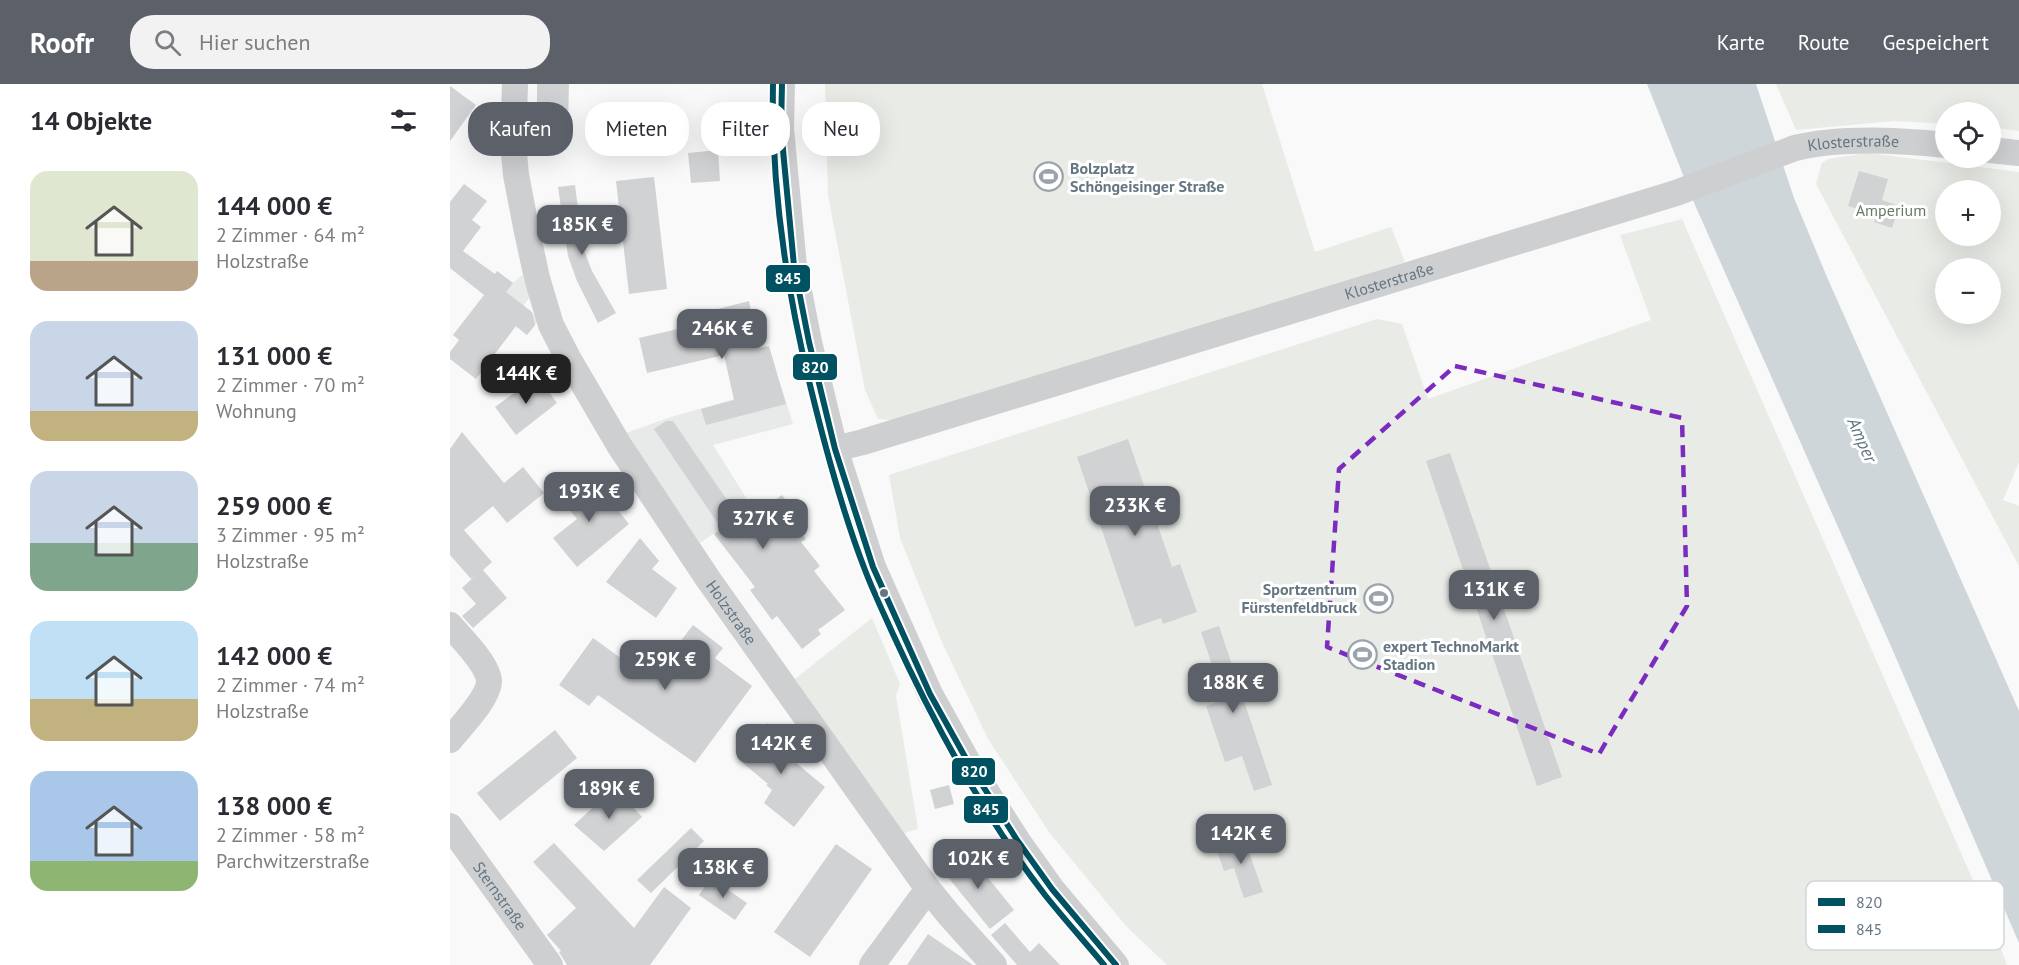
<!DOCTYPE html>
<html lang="de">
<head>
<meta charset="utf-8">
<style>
	:root { --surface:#fff; --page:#f2f2f3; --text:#2b2b33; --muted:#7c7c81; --accent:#5c6169 }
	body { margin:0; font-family:"PT Sans",sans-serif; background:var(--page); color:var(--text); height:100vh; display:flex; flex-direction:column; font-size:22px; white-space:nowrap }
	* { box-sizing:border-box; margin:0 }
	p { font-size:20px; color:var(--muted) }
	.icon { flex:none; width:33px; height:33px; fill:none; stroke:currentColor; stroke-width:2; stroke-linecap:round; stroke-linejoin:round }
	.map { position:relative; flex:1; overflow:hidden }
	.panel { display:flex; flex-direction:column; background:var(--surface); width:450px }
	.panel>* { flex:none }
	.top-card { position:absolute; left:18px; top:18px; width:570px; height:54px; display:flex; gap:12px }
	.buttons { position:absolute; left:1485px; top:18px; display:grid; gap:12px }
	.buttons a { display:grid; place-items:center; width:66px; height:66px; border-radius:50%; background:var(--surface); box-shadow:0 6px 24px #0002; font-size:30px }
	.price { position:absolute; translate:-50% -51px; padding:0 14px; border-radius:12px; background:var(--accent); color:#fff; font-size:20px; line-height:39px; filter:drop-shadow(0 2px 3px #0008) }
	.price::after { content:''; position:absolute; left:50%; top:36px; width:18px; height:14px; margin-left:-9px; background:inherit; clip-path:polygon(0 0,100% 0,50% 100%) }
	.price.selected { background:#222; color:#fff }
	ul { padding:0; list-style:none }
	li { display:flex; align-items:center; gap:18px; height:150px; padding:0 30px }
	li span { display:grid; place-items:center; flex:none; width:168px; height:120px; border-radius:18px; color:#555 }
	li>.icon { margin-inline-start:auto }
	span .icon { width:72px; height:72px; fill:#fffc; stroke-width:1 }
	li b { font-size:26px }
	h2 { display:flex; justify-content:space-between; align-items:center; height:72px; padding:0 30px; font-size:26px }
	.chip { padding:0 21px; border-radius:24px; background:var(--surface); box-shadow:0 6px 24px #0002; font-size:21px; line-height:54px }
	.chip.selected { background:var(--accent); color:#fff }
	header { display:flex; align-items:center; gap:36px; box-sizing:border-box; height:84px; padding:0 30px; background:var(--accent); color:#fff }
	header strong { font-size:28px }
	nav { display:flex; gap:33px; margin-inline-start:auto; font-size:21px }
	.search { width:420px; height:54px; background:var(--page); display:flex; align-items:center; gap:15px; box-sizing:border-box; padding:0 21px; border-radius:24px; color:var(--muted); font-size:22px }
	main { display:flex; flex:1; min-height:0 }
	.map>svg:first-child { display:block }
	.built { fill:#e8e9e9 }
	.green { fill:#e8ebe6; fill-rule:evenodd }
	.water { fill:#ced6d9 }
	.building { fill:#d0d2d3 }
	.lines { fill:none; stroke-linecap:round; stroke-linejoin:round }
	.minor { stroke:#cecfd0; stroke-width:26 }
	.bus-1-casing { stroke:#fff; stroke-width:10 }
	.bus-2-casing { stroke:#fff; stroke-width:10 }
	.bus-1 { stroke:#005262; stroke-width:6 }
	.bus-2 { stroke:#005262; stroke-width:6 }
	.marked { fill:none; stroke:#7b2cbf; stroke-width:4.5; stroke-dasharray:12 8; stroke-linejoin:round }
	.bus-dot { fill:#657683; stroke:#fff; stroke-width:2 }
	.labels { text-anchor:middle; stroke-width:6; stroke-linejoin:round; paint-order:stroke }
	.street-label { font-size:16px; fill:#657683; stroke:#fff }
	.poi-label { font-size:16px; font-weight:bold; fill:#657683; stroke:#fff; text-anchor:start }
	.park-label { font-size:16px; fill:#687a64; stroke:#fff }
	.water-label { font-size:18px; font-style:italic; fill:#60757c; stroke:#fff }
	.key { fill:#fff; stroke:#d1d6da; stroke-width:1.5 }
	.key-label { font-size:16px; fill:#657683 }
	.line-badge { stroke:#fff; stroke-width:2 }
	.badge-label { font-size:16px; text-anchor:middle; font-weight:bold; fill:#fff }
</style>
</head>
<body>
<header>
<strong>Roofr</strong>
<div class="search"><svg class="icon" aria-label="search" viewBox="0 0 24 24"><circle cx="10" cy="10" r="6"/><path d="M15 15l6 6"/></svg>Hier suchen</div>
<nav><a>Karte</a><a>Route</a><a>Gespeichert</a></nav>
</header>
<main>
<section class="panel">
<h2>14 Objekte<svg class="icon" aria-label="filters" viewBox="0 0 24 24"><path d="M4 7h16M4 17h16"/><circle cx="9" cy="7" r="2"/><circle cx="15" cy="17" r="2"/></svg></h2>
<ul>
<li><span style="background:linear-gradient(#dfe7d0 75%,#b9a48a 0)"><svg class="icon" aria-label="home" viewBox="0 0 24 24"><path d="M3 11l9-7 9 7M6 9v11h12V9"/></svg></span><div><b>144 000 €</b><p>2 Zimmer · 64 m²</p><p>Holzstraße</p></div></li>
<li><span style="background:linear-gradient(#c9d6e8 75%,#c2b280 0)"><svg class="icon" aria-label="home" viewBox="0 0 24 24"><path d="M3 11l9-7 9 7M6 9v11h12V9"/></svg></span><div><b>131 000 €</b><p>2 Zimmer · 70 m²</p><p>Wohnung</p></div></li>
<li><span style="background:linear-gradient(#c9d6e8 60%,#7fa58c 0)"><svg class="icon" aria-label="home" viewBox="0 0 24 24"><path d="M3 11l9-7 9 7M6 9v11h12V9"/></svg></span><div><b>259 000 €</b><p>3 Zimmer · 95 m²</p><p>Holzstraße</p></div></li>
<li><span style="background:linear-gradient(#bfe0f5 65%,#c2b280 0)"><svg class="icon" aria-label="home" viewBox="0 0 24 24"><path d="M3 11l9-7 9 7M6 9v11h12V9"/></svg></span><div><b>142 000 €</b><p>2 Zimmer · 74 m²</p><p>Holzstraße</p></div></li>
<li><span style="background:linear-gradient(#a9c7e8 75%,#8fb573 0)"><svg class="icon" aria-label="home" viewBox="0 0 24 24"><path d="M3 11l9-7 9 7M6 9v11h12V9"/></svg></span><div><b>138 000 €</b><p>2 Zimmer · 58 m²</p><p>Parchwitzerstraße</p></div></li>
</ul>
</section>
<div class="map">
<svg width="1569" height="881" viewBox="0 0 1569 881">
	<rect width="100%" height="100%" fill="#f9f9f9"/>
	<g class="built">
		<polygon points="47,187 63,199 72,191 80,213 73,222 90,235 77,251 44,225 47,220 31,208"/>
		<polygon points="331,302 343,340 263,361 302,423 250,459 176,349 221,333"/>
	</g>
	<g class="green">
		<polygon points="375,0 812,0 865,168 941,143 955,178 456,337 428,335 415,306 378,111"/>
		<polygon points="1326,0 1569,0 1569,47 1541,43 1540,28 1496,28 1495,40 1445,37 1346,46"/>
		<path d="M1418,69L1569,88V378L1553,416L1569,422V482L1366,100L1372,79L1378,75ZM1496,106H1540V152H1496ZM1496,184H1540V230H1496Z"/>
		<polygon points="1232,135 1537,828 1557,881 717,881 676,842 599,748 538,655 491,556 450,454 439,391 927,235 952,240 978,315 1201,236 1170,151"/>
		<polygon points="422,534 450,600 446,612 468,745 454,749 345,595"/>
	</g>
	<polygon class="water" points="1197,0 1306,0 1344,114 1377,193 1569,627 1569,859 1440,560 1245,121"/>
	<g class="building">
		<polygon points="87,0 119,0 118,39 87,40"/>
		<polygon points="0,2 26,21 0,57"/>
		<polygon points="268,66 270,97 241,99 238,69"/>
		<polygon points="1409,87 1438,95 1432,116 1449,122 1442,144 1424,138 1427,131 1398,122"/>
		<polygon points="204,93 217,205 179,210 166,97"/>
		<polygon points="14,100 37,117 22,136 31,143 13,167 45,190 47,187 63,199 56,208 82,228 85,241 77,251 66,242 26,295 0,275 0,268 9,256 3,251 34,211 0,184 0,118"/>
		<polygon points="125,101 133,164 142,187 166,229 148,239 127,197 118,172 108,103"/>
		<polygon points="299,217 309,264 319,262 336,320 256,341 251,325 284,316 274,271 197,289 189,254 266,236 264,226"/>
		<polygon points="87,292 107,319 66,351 45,323"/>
		<polygon points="216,337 223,337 288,432 291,429 297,437 332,411 343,425 336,429 356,455 351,458 370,482 364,487 395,526 368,546 371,550 352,565 327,532 322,536 300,506 305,503 264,450 271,444 204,345"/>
		<polygon points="12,348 54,399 73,383 94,409 57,439 43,422 14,446 42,478 33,486 57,514 23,544 12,532 26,520 12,504 27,490 21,495 0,471 0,365"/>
		<polygon points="678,355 722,483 730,480 747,528 713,540 711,534 685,543 627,373"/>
		<polygon points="1000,369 1112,693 1087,702 976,377"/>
		<polygon points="141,393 179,440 127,483 103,454 127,435 113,418"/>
		<polygon points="190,454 209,477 202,485 227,504 206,534 156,498"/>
		<polygon points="243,541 273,564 265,574 302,602 245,679 148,611 139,622 109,601 143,554 194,591 196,588 203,593"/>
		<polygon points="769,542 822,701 804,707 792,672 775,678 756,622 774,616 751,548"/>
		<polygon points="317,639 341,658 333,668 375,703 344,743 314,719 322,706 316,701 318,700 287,674"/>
		<polygon points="105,646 127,674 50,737 27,709"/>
		<polygon points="499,701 504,720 485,725 480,706"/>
		<polygon points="165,703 192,733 154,767 124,741"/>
		<polygon points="241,744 254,757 201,809 187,796"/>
		<polygon points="793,751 813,808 794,814 784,784 774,787 767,766 776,763 774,757"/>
		<polygon points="104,759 184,844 214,803 241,824 200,881 117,881 109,868 111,867 97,851 126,824 83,778"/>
		<polygon points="386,760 422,785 360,873 324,848"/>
		<polygon points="517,768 564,826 540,845 493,787"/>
		<polygon points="261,794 297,819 285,836 249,811"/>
		<polygon points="555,839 580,868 589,859 610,881 567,881 541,851"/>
		<polygon points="478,850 497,863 523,881 457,881"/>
	</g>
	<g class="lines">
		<g class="minor">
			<path id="s1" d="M65,0L63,59L66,91L76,143L87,194L101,241L118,274L169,361L258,495L478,805L500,832L544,881"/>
			<polyline points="332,0 331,45 344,182 359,258 385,365 423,483 480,610 519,680 567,756 602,805 666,881"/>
			<polyline points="1540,66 1569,69"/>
			<path id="s2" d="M385,365L413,358L1226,109L1345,64C1390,53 1450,56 1496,61"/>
			<path d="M0,541C11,554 39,581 39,598C38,615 10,643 0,656"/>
			<path id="s3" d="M0,742L100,881"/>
			<polyline points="422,881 478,805"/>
		</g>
		<defs>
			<polyline id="bus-1" points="332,0 331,45 344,182 359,258 385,365 423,483 480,610 519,680 567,756 602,805 666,881"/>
			<path id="bus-2" d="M323,0C321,101 336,203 360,301C375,363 392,427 415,486C423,507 433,528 442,548C484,640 533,731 595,811C614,835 635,858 654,881"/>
		</defs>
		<use href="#bus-1" class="bus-1-casing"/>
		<use href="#bus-2" class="bus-2-casing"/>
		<use href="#bus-1" class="bus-1"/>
		<use href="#bus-2" class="bus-2"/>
	</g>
	<path class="marked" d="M1005,282L1232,334L1237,522L1149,670L877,563L889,385Z"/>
	<defs>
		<symbol id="stadium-ring" viewBox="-11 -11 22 22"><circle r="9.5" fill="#fff" stroke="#99a4ac" stroke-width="1.5"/><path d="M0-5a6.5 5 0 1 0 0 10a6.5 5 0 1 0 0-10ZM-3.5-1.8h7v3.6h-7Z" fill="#99a4ac"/></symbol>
	</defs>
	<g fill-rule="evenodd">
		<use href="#stadium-ring" x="582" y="76" width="33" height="33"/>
		<use href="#stadium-ring" x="912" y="498" width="33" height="33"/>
		<use href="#stadium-ring" x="896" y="554" width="33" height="33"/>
	</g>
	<circle class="bus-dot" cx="434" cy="509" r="5"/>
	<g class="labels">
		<g class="street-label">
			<text dy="6" stroke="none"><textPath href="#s2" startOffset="1065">Klosterstraße</textPath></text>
			<text dy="6" stroke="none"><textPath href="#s2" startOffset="579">Klosterstraße</textPath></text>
			<text dy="6" stroke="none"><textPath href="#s1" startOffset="585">Holzstraße</textPath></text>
			<text dy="6" stroke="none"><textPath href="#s3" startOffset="86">Sternstraße</textPath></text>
		</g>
		<g class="poi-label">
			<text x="620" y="90">Bolzplatz<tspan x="620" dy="18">Schöngeisinger Straße</tspan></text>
			<text x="907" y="511" text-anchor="end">Sportzentrum<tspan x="907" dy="18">Fürstenfeldbruck</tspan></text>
			<text x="933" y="568">expert TechnoMarkt<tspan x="933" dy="18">Stadion</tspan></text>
		</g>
		<g class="park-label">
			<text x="1441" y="132">Amperium</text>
		</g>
		<g class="water-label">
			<text transform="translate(1412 356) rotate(66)" y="6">Amper</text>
		</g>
	</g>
	<rect x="1356" y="797" width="198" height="69" rx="9" class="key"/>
	<rect x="1368" y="814" width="27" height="8" fill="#005262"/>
	<rect x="1368" y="841" width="27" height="8" fill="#005262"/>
	<g class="key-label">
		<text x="1406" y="824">820</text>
		<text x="1406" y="851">845</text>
	</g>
	<g class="line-badge">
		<rect x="315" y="180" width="46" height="29" rx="6" fill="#005262"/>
		<rect x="342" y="269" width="46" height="28" rx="6" fill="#005262"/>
		<rect x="501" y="673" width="45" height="29" rx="6" fill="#005262"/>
		<rect x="513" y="711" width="46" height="29" rx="6" fill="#005262"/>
	</g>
	<g class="badge-label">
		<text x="338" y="200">845</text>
		<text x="365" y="289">820</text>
		<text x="524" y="693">820</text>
		<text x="536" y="731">845</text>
	</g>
</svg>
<div class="buttons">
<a><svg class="icon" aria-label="locate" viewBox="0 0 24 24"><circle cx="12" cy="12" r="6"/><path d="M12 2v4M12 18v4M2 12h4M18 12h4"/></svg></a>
<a>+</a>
<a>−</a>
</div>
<b class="price" style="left:132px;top:172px">185K €</b>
<b class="price" style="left:272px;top:276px">246K €</b>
<b class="price selected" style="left:76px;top:321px">144K €</b>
<b class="price" style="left:139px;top:439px">193K €</b>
<b class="price" style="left:685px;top:453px">233K €</b>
<b class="price" style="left:313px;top:466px">327K €</b>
<b class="price" style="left:1044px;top:537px">131K €</b>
<b class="price" style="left:215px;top:607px">259K €</b>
<b class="price" style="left:783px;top:630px">188K €</b>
<b class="price" style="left:331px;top:691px">142K €</b>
<b class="price" style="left:159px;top:736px">189K €</b>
<b class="price" style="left:791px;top:781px">142K €</b>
<b class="price" style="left:528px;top:806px">102K €</b>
<b class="price" style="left:273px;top:815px">138K €</b>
<div class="top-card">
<a class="chip selected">Kaufen</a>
<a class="chip">Mieten</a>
<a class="chip">Filter</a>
<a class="chip">Neu</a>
</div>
</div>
</main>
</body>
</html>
